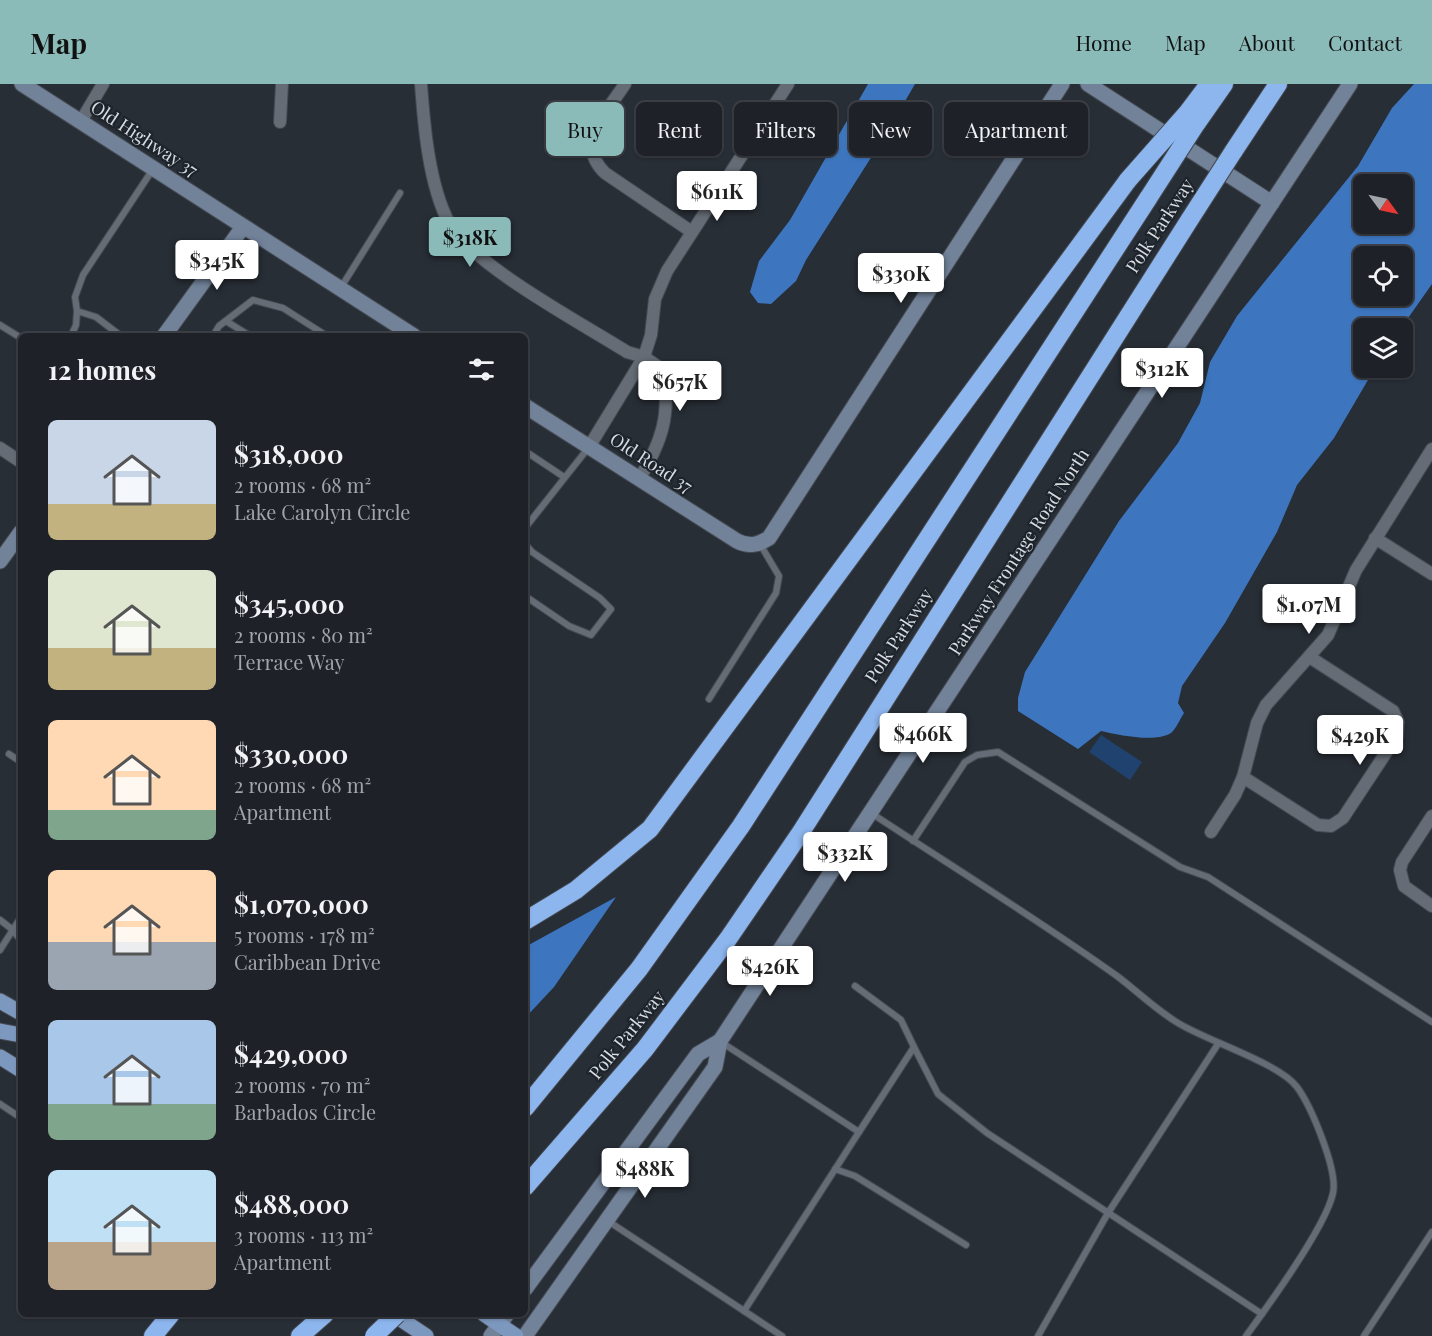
<!DOCTYPE html>
<html lang="en">
<head>
<meta charset="utf-8">
<style>
	:root { --surface:#1e2228; --page:#2b2f34; --text:#f1f3f6; --muted:#a1a4a8; --line:#3c3f45; --accent:#8bbbb9 }
	body { margin:0; font-family:"Playfair Display",serif; background:var(--page); color:var(--text); height:100vh; display:flex; flex-direction:column; font-size:22px; white-space:nowrap }
	* { box-sizing:border-box; margin:0 }
	p { font-size:20px; color:var(--muted) }
	.icon { flex:none; width:33px; height:33px; fill:none; stroke:currentColor; stroke-width:2; stroke-linecap:round; stroke-linejoin:round }
	.map { position:relative; flex:1; overflow:hidden }
	.side { position:absolute; left:18px; top:249px; width:510px; height:984px; display:flex; flex-direction:column; background:var(--surface); border-radius:9px; box-shadow:0 2px 4px #0004,0 0 0 2px var(--line) }
	.side>* { flex:none }
	.hud { position:absolute; left:546px; top:18px; width:570px; height:54px; display:flex; gap:12px }
	.needle { width:39px; rotate:123deg }
	.controls { position:absolute; left:1353px; top:90px; display:grid; gap:12px }
	.controls a { display:grid; place-items:center; width:60px; height:60px; border-radius:9px; background:var(--surface); box-shadow:0 2px 4px #0004,0 0 0 2px var(--line); font-size:30px }
	.price { position:absolute; translate:-50% -51px; padding:0 14px; border-radius:6px; background:#fff; color:#222; font-size:20px; line-height:39px; filter:drop-shadow(0 2px 3px #0008) }
	.price::after { content:''; position:absolute; left:50%; top:36px; width:18px; height:14px; margin-left:-9px; background:inherit; clip-path:polygon(0 0,100% 0,50% 100%) }
	.price.on { background:var(--accent); color:#111 }
	ul { padding:0; list-style:none }
	li { display:flex; align-items:center; gap:18px; height:150px; padding:0 30px }
	li span { display:grid; place-items:center; flex:none; width:168px; height:120px; border-radius:9px; color:#555 }
	li>.icon { margin-inline-start:auto }
	span .icon { width:72px; height:72px; fill:#fffc; stroke-width:1 }
	li b { font-size:26px }
	h2 { display:flex; justify-content:space-between; align-items:center; height:72px; padding:0 30px; font-size:26px }
	.tag { padding:0 21px; border-radius:9px; background:var(--surface); box-shadow:0 2px 4px #0004,0 0 0 2px var(--line); font-size:21px; line-height:54px }
	.tag.on { background:var(--accent); color:#111 }
	header { display:flex; align-items:center; gap:36px; box-sizing:border-box; height:84px; padding:0 30px; background:var(--accent); color:#111 }
	header strong { font-size:28px }
	nav { display:flex; gap:33px; margin-inline-start:auto; font-size:21px }
	.map>svg:first-child { display:block }
	.green { fill:#1f426f }
	.water { fill:#3d76bf; fill-rule:evenodd }
	.lines { fill:none; stroke-linecap:round; stroke-linejoin:round }
	.lane-casing { stroke:#454951; stroke-width:8 }
	.street-casing { stroke:#454951; stroke-width:14 }
	.secondary-casing { stroke:#454951; stroke-width:17 }
	.primary-casing { stroke:#454951; stroke-width:17 }
	.highway-casing { stroke:#454951; stroke-width:20 }
	.lane { stroke:#656c75; stroke-width:6 }
	.street { stroke:#656c75; stroke-width:12 }
	.secondary { stroke:#718299; stroke-width:15 }
	.primary { stroke:#7d98be; stroke-width:15 }
	.highway { stroke:#8db6ee; stroke-width:18 }
	.highway-bridge-casing { stroke:#454951; stroke-width:20; stroke-linecap:butt }
	.highway-bridge { stroke:#8db6ee; stroke-width:18 }
	.labels { text-anchor:middle; stroke-width:4.5; stroke-linejoin:round; paint-order:stroke }
	.street-label { font-size:18px; fill:#d8dce1; stroke:#1e242c }
</style>
</head>
<body>
<header>
<strong>Map</strong>
<nav><a>Home</a><a>Map</a><a>About</a><a>Contact</a></nav>
</header>
<div class="map">
<svg width="1432" height="1252" viewBox="0 0 1432 1252">
	<rect width="100%" height="100%" fill="#282e36"/>
	<polygon class="green" points="1101,651 1142,678 1130,696 1089,668"/>
	<g class="water">
		<polygon points="868,0 915,0 886,50 806,176 796,197 771,220 758,219 750,208 759,177 790,136"/>
		<path d="M1414,0H1432V200L1401,244H1364V284H1375L1334,354L1297,401L1277,448L1225,539L1182,602L1178,619L1184,629C1180,635 1176,645 1171,649C1155,659 1119,651 1101,647L1078,665L1018,627V614L1025,588L1119,437L1178,359L1200,319L1210,278L1237,232L1358,82L1392,24ZM1402,100V140H1364V100ZM1402,172V212H1364V172Z"/>
		<polygon points="616,813 554,903 525,934 525,863"/>
	</g>
	<g class="lines">
		<defs>
			<g id="lane">
				<polyline points="340,205 400,109"/>
				<polyline points="226,237 250,252"/>
				<polyline points="0,241 21,254"/>
				<polyline points="71,252 76,241 77,227"/>
				<polyline points="121,252 96,233 77,227 75,213 83,191 153,85"/>
				<polyline points="213,252 219,242 253,216 283,224 327,252"/>
				<polyline points="525,367 564,393"/>
				<polyline points="525,444 589,363"/>
				<polyline points="525,460 532,468 600,514 611,525 591,551 569,542 525,512"/>
				<polyline points="709,615 776,509 779,492 760,460"/>
				<polyline points="9,670 21,678"/>
				<path d="M871,729C953,783 1037,835 1117,892C1137,907 1156,926 1178,939C1207,957 1279,979 1297,1003C1311,1022 1338,1086 1333,1109C1326,1143 1268,1222 1246,1252"/>
				<polyline points="913,757 965,678 977,671 998,668 1180,783 1208,793 1432,938"/>
				<polyline points="0,836 13,846 21,857"/>
				<polyline points="0,866 21,833"/>
				<polyline points="855,902 901,936 914,963 859,1048"/>
				<polyline points="721,958 859,1048 744,1227"/>
				<polyline points="914,963 938,1010 987,1049 1262,1230"/>
				<polyline points="0,1020 21,1034"/>
				<polyline points="835,1085 855,1092 966,1161"/>
				<polyline points="608,1137 782,1252"/>
				<polyline points="1038,1252 1108,1129 1218,960"/>
				<polyline points="1364,1252 1432,1148"/>
			</g>
			<g id="street">
				<path d="M421,0C424,42 429,101 449,139C472,181 583,240 627,268L644,273L663,286C671,330 662,358 639,395"/>
				<path d="M625,0C607,28 574,59 605,89L692,148"/>
				<polyline points="81,37 103,0"/>
				<polyline points="280,38 282,0"/>
				<polyline points="589,363 644,273 651,251 655,215 667,187 788,0"/>
				<polyline points="0,364 21,378"/>
				<polyline points="1375,454 1432,490"/>
				<polyline points="1243,693 1318,741 1331,742 1343,734 1397,652 1398,638 1393,627 1311,574"/>
				<polyline points="1432,732 1402,778 1400,786 1404,802 1432,822"/>
				<polyline points="1211,748 1235,711 1243,693 1257,639 1266,621 1328,551 1356,486 1432,365"/>
			</g>
			<g id="secondary">
				<polyline points="22,0 414,252"/>
				<polyline points="1088,0 1272,119"/>
				<polyline points="164,252 243,143"/>
				<path d="M525,322L737,457C749,463 758,461 769,454L1062,0"/>
				<polyline points="0,477 21,448"/>
				<polyline points="525,1205 698,970 720,957"/>
				<polyline points="491,1252 507,1230"/>
				<polyline points="525,1252 715,983 720,957 1350,0"/>
			</g>
			<g id="primary">
				<polyline points="0,917 21,929"/>
				<polyline points="0,947 21,951"/>
				<polyline points="0,973 21,986"/>
				<polyline points="393,1230 426,1252"/>
				<polyline points="484,1230 516,1252"/>
			</g>
			<g id="highway">
				<polyline points="1188,28 1209,0"/>
				<polyline points="1196,40 1224,0"/>
				<polyline points="1233,68 1278,0"/>
				<polyline points="525,837 576,806 650,745 1128,96"/>
				<polyline points="525,1024 639,885 741,742 1149,113"/>
				<polyline points="525,1103 645,965 728,855 801,748 1190,135"/>
				<polyline points="153,1252 171,1230"/>
				<polyline points="300,1252 325,1230"/>
			</g>
		</defs>
		<use href="#lane" class="lane-casing"/>
		<use href="#street" class="street-casing"/>
		<use href="#secondary" class="secondary-casing"/>
		<use href="#primary" class="primary-casing"/>
		<use href="#highway" class="highway-casing"/>
		<use href="#lane" class="lane"/>
		<use href="#street" class="street"/>
		<use href="#secondary" class="secondary"/>
		<use href="#primary" class="primary"/>
		<use href="#highway" class="highway"/>
		<defs>
			<g id="highway-bridge">
				<polyline points="1128,96 1188,28"/>
				<polyline points="1149,113 1196,40"/>
				<polyline points="1190,135 1233,68"/>
				<polyline points="374,1252 397,1230"/>
			</g>
		</defs>
		<use href="#highway-bridge" class="highway-bridge-casing"/>
		<use href="#highway-bridge" class="highway-bridge"/>
	</g>
	<g class="labels">
		<g class="street-label">
			<text transform="translate(144 55) rotate(33)" y="6">Old Highway 37</text>
			<text transform="translate(1160 142) rotate(-57)" y="6">Polk Parkway</text>
			<text transform="translate(651 379) rotate(33)" y="6">Old Road 37</text>
			<text transform="translate(1019 468) rotate(-57)" y="6">Parkway Frontage Road North</text>
			<text transform="translate(899 552) rotate(-57)" y="6">Polk Parkway</text>
			<text transform="translate(627 951) rotate(-51)" y="6">Polk Parkway</text>
		</g>
	</g>
</svg>
<div class="controls">
<a><svg class="needle" viewBox="-14 -14 28 28"><path d="M0-13l5 13h-10z" fill="#e53935"/><path d="M0 13l5-13h-10z" fill="#a1a4a8"/></svg></a>
<a><svg class="icon" aria-label="locate" viewBox="0 0 24 24"><circle cx="12" cy="12" r="6"/><path d="M12 2v4M12 18v4M2 12h4M18 12h4"/></svg></a>
<a><svg class="icon" aria-label="layers" viewBox="0 0 24 24"><path d="M12 4l9 5-9 5-9-5zM3 14l9 5 9-5"/></svg></a>
</div>
<b class="price" style="left:717px;top:138px">$611K</b>
<b class="price on" style="left:470px;top:184px">$318K</b>
<b class="price" style="left:217px;top:207px">$345K</b>
<b class="price" style="left:901px;top:220px">$330K</b>
<b class="price" style="left:1162px;top:315px">$312K</b>
<b class="price" style="left:680px;top:328px">$657K</b>
<b class="price" style="left:1309px;top:551px">$1.07M</b>
<b class="price" style="left:923px;top:680px">$466K</b>
<b class="price" style="left:1360px;top:682px">$429K</b>
<b class="price" style="left:845px;top:799px">$332K</b>
<b class="price" style="left:770px;top:913px">$426K</b>
<b class="price" style="left:645px;top:1115px">$488K</b>
<div class="hud">
<a class="tag on">Buy</a>
<a class="tag">Rent</a>
<a class="tag">Filters</a>
<a class="tag">New</a>
<a class="tag">Apartment</a>
</div>
<section class="side">
<h2>12 homes<svg class="icon" aria-label="filters" viewBox="0 0 24 24"><path d="M4 7h16M4 17h16"/><circle cx="9" cy="7" r="2"/><circle cx="15" cy="17" r="2"/></svg></h2>
<ul>
<li><span style="background:linear-gradient(#c9d6e8 70%,#c2b280 0)"><svg class="icon" aria-label="home" viewBox="0 0 24 24"><path d="M3 11l9-7 9 7M6 9v11h12V9"/></svg></span><div><b>$318,000</b><p>2 rooms · 68 m²</p><p>Lake Carolyn Circle</p></div></li>
<li><span style="background:linear-gradient(#dfe7d0 65%,#c2b280 0)"><svg class="icon" aria-label="home" viewBox="0 0 24 24"><path d="M3 11l9-7 9 7M6 9v11h12V9"/></svg></span><div><b>$345,000</b><p>2 rooms · 80 m²</p><p>Terrace Way</p></div></li>
<li><span style="background:linear-gradient(#ffd9b3 75%,#7fa58c 0)"><svg class="icon" aria-label="home" viewBox="0 0 24 24"><path d="M3 11l9-7 9 7M6 9v11h12V9"/></svg></span><div><b>$330,000</b><p>2 rooms · 68 m²</p><p>Apartment</p></div></li>
<li><span style="background:linear-gradient(#ffd9b3 60%,#9aa5b1 0)"><svg class="icon" aria-label="home" viewBox="0 0 24 24"><path d="M3 11l9-7 9 7M6 9v11h12V9"/></svg></span><div><b>$1,070,000</b><p>5 rooms · 178 m²</p><p>Caribbean Drive</p></div></li>
<li><span style="background:linear-gradient(#a9c7e8 70%,#7fa58c 0)"><svg class="icon" aria-label="home" viewBox="0 0 24 24"><path d="M3 11l9-7 9 7M6 9v11h12V9"/></svg></span><div><b>$429,000</b><p>2 rooms · 70 m²</p><p>Barbados Circle</p></div></li>
<li><span style="background:linear-gradient(#bfe0f5 60%,#b9a48a 0)"><svg class="icon" aria-label="home" viewBox="0 0 24 24"><path d="M3 11l9-7 9 7M6 9v11h12V9"/></svg></span><div><b>$488,000</b><p>3 rooms · 113 m²</p><p>Apartment</p></div></li>
</ul>
</section>
</div>
</body>
</html>
